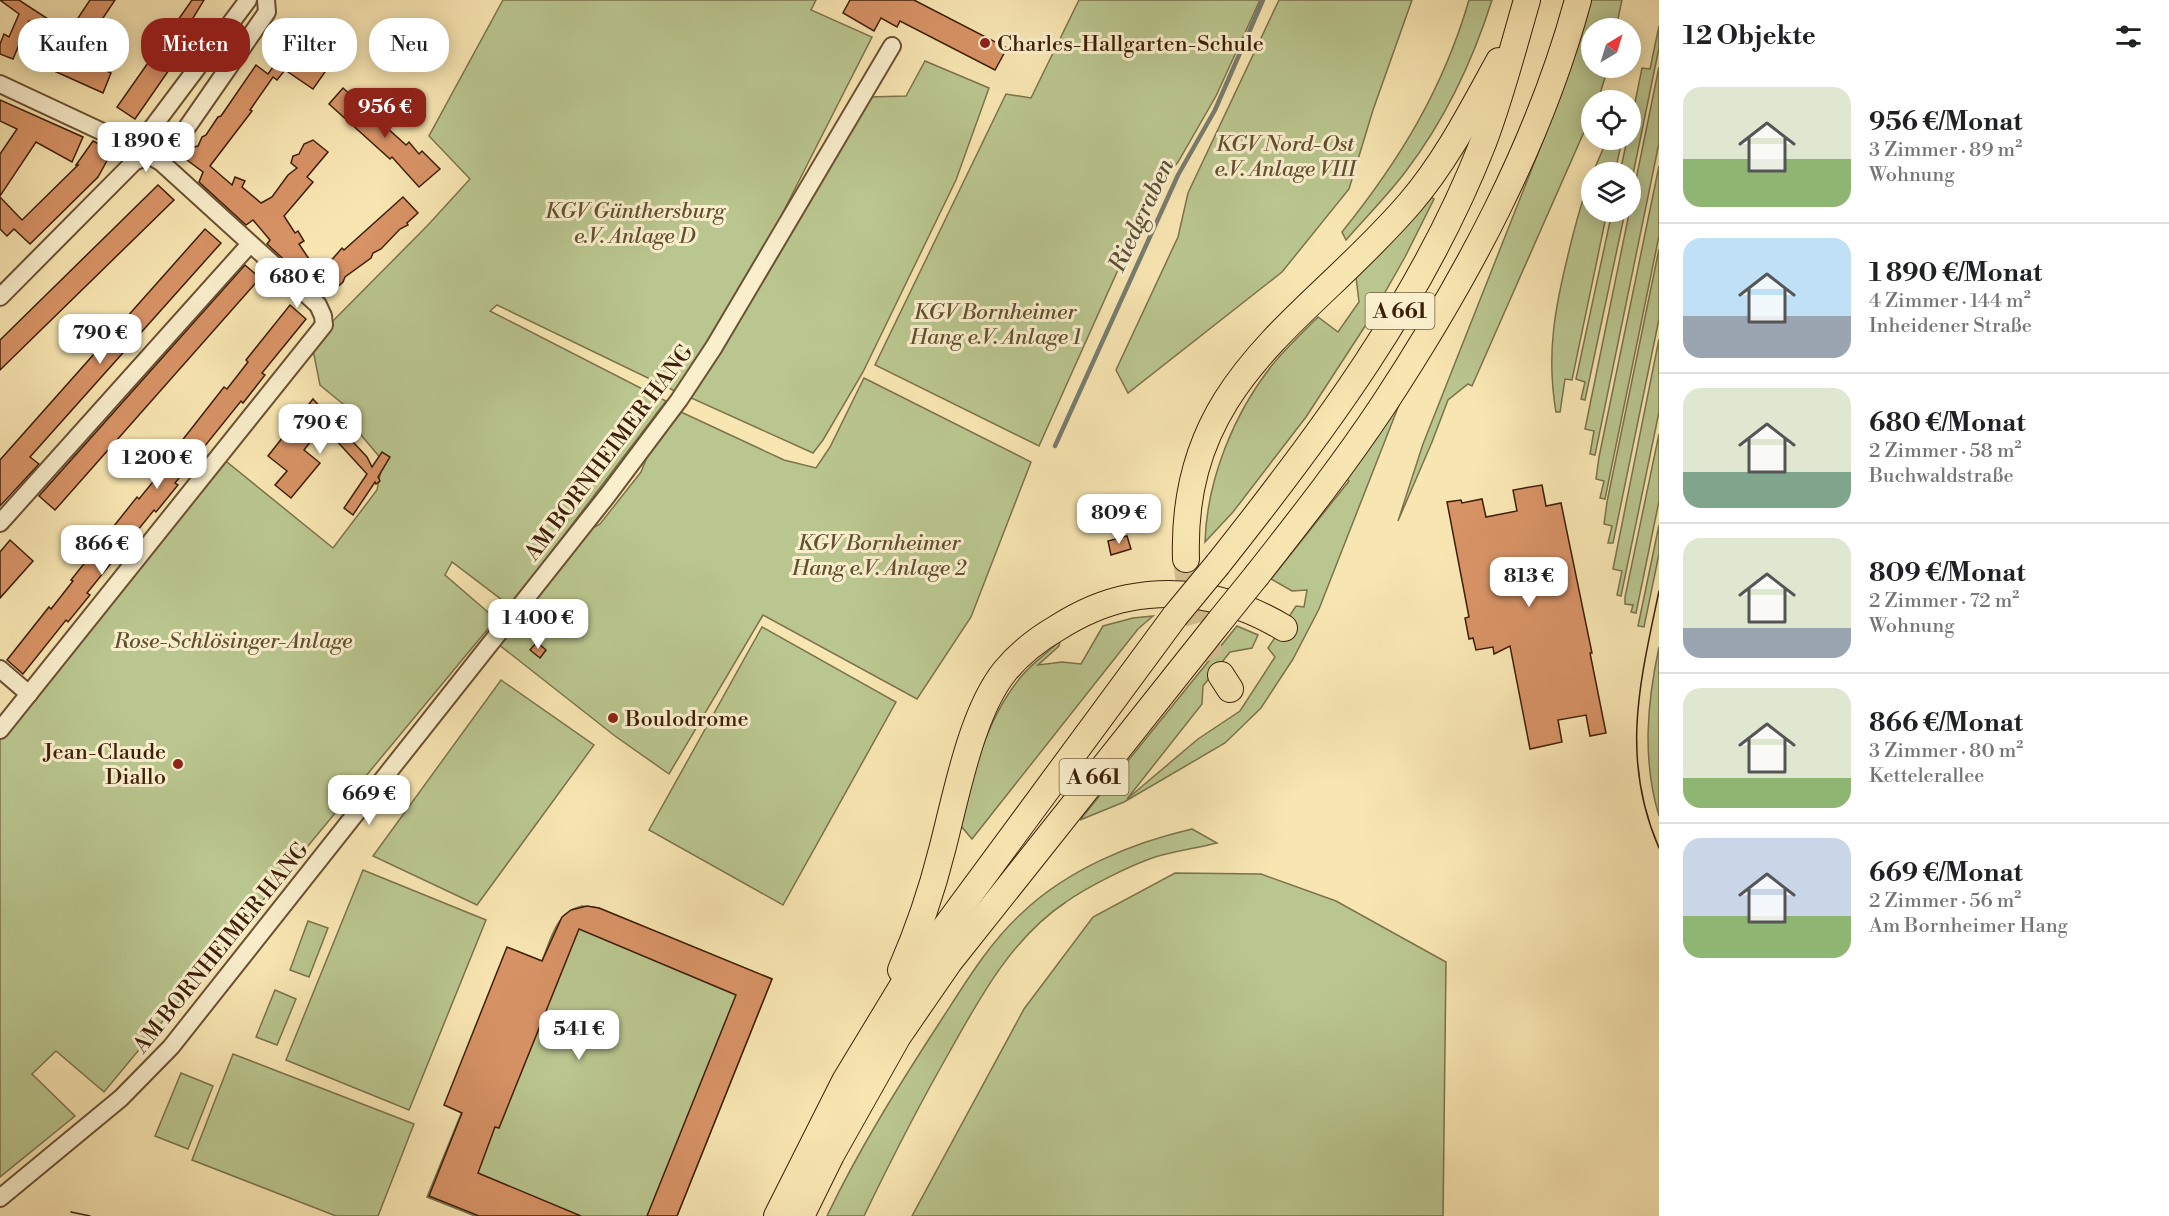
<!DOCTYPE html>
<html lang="de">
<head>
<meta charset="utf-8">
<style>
	:root { --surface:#fff; --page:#f2f2f2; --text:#202124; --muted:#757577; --line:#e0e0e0; --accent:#8f2418 }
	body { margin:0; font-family:"Libre Bodoni",serif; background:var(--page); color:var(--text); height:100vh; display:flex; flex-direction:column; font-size:22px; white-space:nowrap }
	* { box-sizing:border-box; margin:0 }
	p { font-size:20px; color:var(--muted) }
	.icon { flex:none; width:33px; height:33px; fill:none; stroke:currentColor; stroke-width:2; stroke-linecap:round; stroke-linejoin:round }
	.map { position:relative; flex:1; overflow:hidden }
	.side { display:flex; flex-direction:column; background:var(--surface); width:510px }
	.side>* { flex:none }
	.top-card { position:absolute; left:18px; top:18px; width:570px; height:54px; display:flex; gap:12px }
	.needle { width:39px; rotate:38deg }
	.buttons { position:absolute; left:1581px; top:18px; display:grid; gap:12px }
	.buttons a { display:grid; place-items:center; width:60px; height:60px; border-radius:50%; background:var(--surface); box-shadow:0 3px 15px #0003; font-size:30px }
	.price { position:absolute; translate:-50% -51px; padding:0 14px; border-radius:12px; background:#fff; color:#222; font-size:20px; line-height:39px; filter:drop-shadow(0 2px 3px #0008) }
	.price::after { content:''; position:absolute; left:50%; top:36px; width:18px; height:14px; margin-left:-9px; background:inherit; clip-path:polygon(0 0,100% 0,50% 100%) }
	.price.current { background:var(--accent); color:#fff }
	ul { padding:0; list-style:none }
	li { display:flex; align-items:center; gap:18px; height:150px; padding:0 24px }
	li+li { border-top:2px solid var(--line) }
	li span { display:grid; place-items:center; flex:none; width:168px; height:120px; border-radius:18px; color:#555 }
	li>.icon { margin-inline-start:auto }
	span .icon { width:72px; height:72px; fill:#fffc; stroke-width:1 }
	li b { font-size:26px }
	h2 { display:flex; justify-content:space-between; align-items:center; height:72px; padding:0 24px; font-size:26px }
	.tag { padding:0 21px; border-radius:24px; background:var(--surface); box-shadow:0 3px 15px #0003; font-size:21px; line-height:54px }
	.tag.current { background:var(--accent); color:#fff }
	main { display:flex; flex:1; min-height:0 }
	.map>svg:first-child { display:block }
	.green { fill:#bac68f; stroke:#7c724b; stroke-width:1.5 }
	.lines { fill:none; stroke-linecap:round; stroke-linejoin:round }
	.stream { stroke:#787d6f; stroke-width:4.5 }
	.building { fill:#d89366; stroke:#3d1e07; stroke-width:1.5 }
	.highway-tunnel { stroke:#d3be90; stroke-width:26; stroke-dasharray:26 13; stroke-linecap:butt }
	.minor-casing { stroke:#6c5032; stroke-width:20 }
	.highway-casing { stroke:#3d1e07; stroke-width:28 }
	.minor { stroke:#faefcd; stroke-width:16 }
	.highway { stroke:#f8e6b2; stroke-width:26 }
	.tram { stroke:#3d1e07; stroke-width:1.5 }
	.highway-bridge-casing { stroke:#3d1e07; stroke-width:28; stroke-linecap:butt }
	.highway-bridge { stroke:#f8e6b2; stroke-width:26 }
	.poi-dot { fill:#8f2418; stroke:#faefcd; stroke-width:2 }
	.labels { text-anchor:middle; stroke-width:6; stroke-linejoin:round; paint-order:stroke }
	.shield { fill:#faefcd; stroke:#765d42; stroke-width:1.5 }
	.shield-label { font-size:21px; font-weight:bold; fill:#3d1e07 }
	.poi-label { font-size:22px; fill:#3d1e07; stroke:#faefcd; text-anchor:start }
	.park-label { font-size:22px; font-style:italic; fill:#625030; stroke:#faefcd }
	.street-label { font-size:22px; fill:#3d1e07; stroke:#faefcd }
	.water-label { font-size:24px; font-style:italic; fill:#5b4e3b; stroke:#faefcd }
</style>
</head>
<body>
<main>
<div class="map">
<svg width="1659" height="1216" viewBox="0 0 1659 1216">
	<rect width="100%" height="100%" fill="#f8e6b2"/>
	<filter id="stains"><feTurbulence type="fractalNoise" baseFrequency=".00333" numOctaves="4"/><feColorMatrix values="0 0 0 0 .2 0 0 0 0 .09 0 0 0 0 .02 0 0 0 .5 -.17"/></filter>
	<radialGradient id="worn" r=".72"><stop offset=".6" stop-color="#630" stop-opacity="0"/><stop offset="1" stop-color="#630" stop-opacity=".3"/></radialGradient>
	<g class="green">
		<polygon points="503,0 816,0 811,10 872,37 774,230 776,232 677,392 497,305 490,311 666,401 510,606 452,562 445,575 496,619 104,1092 56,1051 32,1074 75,1116 0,1177 0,736 222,458 333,548 377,490 383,461 339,409 343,404 320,385 312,345 325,329 428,225 470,179 429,136"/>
		<polygon points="1079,0 1260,0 1216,96 1178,162 1152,194 1039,446 875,365 1006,94 1031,98"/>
		<polygon points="1279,0 1412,0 1373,110 1349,189 1282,272 1128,393 1116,370 1178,237 1188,193"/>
		<path d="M1469,0H1492C1473,60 1444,121 1406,171C1388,195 1366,217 1346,240L1342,232C1400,160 1443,89 1469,0Z"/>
		<polygon points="1590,0 1622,0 1616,28 1592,28 1592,68 1608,68 1598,100 1592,100 1591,116 1472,386 1468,384 1448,400 1432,442 1398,521 1423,444 1546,133"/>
		<polygon points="1659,26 1659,48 1631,184 1630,172 1620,172 1627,140 1630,140 1631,122 1642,68 1650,69"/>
		<polygon points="925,61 989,88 956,180 863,372 823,440 813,453 689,397 868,97 906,96"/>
		<polygon points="1659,67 1659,143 1595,455 1590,454 1594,431 1585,429"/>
		<polygon points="1607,140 1622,140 1615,172 1593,172"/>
		<polygon points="1659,166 1659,236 1605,499 1600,498 1604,481 1596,479 1599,457"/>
		<path d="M1591,176L1592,212H1607L1572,380L1565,379L1560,412H1556C1546,354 1555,307 1569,251C1575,226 1582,200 1591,176Z"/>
		<path d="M1428,195L1434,199L1405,257L1371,317L1306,417L1233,512L1205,542C1207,479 1234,413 1273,364C1287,347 1303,332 1318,317L1338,332L1359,302L1356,277Z"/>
		<polygon points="1612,212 1625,212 1585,400 1581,399 1585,382 1576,379"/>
		<polygon points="1659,249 1659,319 1613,543 1608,543 1612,526 1604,524 1607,502"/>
		<polygon points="1659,339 1659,412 1621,596 1617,595 1622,571 1613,569"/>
		<polygon points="864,378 1031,462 971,617 917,699 763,615 669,774 615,736 498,644 584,533 600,524 641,472 649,452 681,412 784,460 816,468 830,447"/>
		<polygon points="1408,382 1319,609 1293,659 1261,708 1225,743 1124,802 1080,820 1237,626 1258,635 1252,648 1230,652 1203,686 1202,704 1127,799 1198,739 1240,711 1275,657 1268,648 1296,606 1304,607 1307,590 1292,591 1271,579 1349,481 1343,476"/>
		<polygon points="1659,434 1659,501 1636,613 1631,612 1633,605 1625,604 1625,597"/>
		<polygon points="1659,525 1659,554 1644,627 1638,626"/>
		<path d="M1153,616L1138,629L972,839L961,826C972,775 986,720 1020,678C1031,664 1047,653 1060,641L1059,646L1038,665L1062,662L1081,664L1103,626L1133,618Z"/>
		<polygon points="762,627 896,702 783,905 649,830"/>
		<path d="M1659,647V816C1642,759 1647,704 1659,647Z"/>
		<polygon points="501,680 594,745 477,905 373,856"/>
		<path d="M1192,829L1217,843C1197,848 1175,851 1155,857C1131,865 1087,887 1066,902C1013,937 980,997 950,1051C919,1105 891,1160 864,1216H827C859,1149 899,1085 940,1022C964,985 988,944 1022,913C1067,870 1131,843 1192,829Z"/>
		<polygon points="363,870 486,920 409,1110 286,1060"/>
		<polygon points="1175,873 1261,874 1336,901 1446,962 1443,1216 912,1216 1024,1009 1093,917"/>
		<path d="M582,906L599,908L772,979L677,1216H475L427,1197L526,955L542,961C551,939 556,912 582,906Z"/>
		<polygon points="308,921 328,928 309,977 290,970"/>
		<polygon points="275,990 296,999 277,1045 256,1037"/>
		<polygon points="233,1054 414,1124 378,1216 336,1216 192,1160"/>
		<polygon points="181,1073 213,1086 188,1149 155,1136"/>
	</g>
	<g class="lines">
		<polyline class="stream" points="1055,446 1178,175 1215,110 1263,0"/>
	</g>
	<g class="building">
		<polygon points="0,0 19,0 48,19 41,29 29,21 13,59 0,54 0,44 4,34 9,37 19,14"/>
		<polygon points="90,0 115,0 101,21 100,20 94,29 78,18"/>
		<polygon points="192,0 204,0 193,18 201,24 135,119 117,107"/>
		<polygon points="850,0 914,0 1007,48 995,70 900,21 897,27 881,18 874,31 843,13"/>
		<polygon points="50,45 111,73 103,93 41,65"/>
		<polygon points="291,49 325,72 313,89 285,70 277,80 273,77 250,110 252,111 210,166 232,185 235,177 245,181 242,187 261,203 272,197 288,175 297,168 291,163 293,156 299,154 304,144 313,140 328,152 307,177 313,182 284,216 295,233 298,231 304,241 299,244 309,259 322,271 342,248 344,250 403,197 418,213 407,223 408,225 400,229 381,249 373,253 371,258 345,277 343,282 333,291 317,278 311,280 306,276 304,278 267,244 270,240 253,220 246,225 199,182 203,172 187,160 194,147 198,146 202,137 206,135 218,117 221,116 256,65 268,74 276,63 279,65"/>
		<polygon points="343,88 406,145 409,142 419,154 422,151 440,169 419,187 392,157 390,159 329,104"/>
		<polygon points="0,100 83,137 72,162 36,142 0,196 0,154 17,129 0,121"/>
		<polygon points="93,141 105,147 109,157 98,177 30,244 14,229 7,236 0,229 0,197 22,220 78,165 76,165"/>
		<polygon points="158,185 174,200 0,370 0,340"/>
		<polygon points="205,229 221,243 30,457 39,464 0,506 0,460"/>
		<polygon points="245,265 260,278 55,510 39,496"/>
		<polygon points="290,305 306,319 262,373 265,375 243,403 241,401 175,483 178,485 156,512 154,510 87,593 90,595 68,622 66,620 23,674 7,660 49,607 51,609 73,581 71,580 137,497 139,499 161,472 159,470 224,387 227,389 248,362 246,360"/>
		<polygon points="313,399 367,457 372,467 382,452 390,457 378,477 380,481 376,484 375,482 353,515 344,508 367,474 323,426 304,450 320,463 291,498 275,485 287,471 268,456"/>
		<polygon points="1542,485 1546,506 1561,503 1592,653 1590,653 1606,733 1590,736 1586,715 1558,720 1562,742 1530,749 1510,646 1494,654 1493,647 1476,650 1473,638 1469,639 1465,618 1469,617 1447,502 1461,500 1462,503 1482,499 1486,517 1517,511 1513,490"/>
		<polygon points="1127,536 1131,549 1111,555 1108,541"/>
		<polygon points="10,540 33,561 0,598 0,552"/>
		<polygon points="537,642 546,650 540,658 530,650"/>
		<polygon points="587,906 599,908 772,979 677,1216 647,1216 736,995 579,929 499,1128 495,1127 478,1173 581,1216 479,1216 429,1196 462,1113 444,1105 507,947 542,961 562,917 571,910"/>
	</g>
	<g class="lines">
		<path class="highway-tunnel" d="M1186,559C1190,601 1201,638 1221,675"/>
		<defs>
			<g id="minor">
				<polyline points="0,84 137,148 162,163 318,305 323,316 324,325 0,730"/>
				<polyline points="137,148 248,0"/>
				<polyline points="0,297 134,162 150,155 172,149 267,12 266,0"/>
				<polyline points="0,523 250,244"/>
				<polyline points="0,669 29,694"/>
				<polyline points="0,1198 121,1098 171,1047 607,496 679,400 714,347 892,46"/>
			</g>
			<g id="highway">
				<path d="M1186,559C1180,379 1307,323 1410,203C1446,161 1472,110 1499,61"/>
				<path d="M1218,564C1322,433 1422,299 1483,143C1501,96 1513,48 1527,0"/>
				<path d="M1257,575C1301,519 1345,463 1384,404C1466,279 1539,144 1578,0"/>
				<polyline points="1221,675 1230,689"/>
				<path d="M901,970C918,931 932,890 942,850C956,797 971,713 1005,671C1020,653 1038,639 1057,628C1079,614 1103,603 1128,598C1184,587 1236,599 1284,628"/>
				<polyline points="777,1216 845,1081 905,982 1175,616"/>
				<polyline points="801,1216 831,1155 898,1036 949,962 1219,622"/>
			</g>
		</defs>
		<use href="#minor" class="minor-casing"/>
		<use href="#highway" class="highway-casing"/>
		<use href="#minor" class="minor"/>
		<use href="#highway" class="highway"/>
		<g class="tram">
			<path d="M1659,591C1640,682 1620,758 1659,848"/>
			<polyline points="71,1212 90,1216"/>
		</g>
		<defs>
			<g id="highway-bridge">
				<polyline points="1175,616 1218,564"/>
				<polyline points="1219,622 1257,575"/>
			</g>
		</defs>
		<use href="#highway-bridge" class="highway-bridge-casing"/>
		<use href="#highway-bridge" class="highway-bridge"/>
	</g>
	<g class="poi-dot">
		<circle cx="985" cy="43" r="6"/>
		<circle cx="613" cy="718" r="6"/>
		<circle cx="178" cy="764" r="6"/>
	</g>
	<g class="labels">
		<g class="shield">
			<rect x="1365.5" y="293" width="69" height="36" rx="4.5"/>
			<rect x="1059.5" y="759" width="69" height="36" rx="4.5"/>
		</g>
		<g class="shield-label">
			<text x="1400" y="318">A 661</text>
			<text x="1094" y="784">A 661</text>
		</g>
		<g class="poi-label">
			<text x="997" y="51">Charles-Hallgarten-Schule</text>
			<text x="625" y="726">Boulodrome</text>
			<text x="166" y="759" text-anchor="end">Jean-Claude<tspan x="166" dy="25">Diallo</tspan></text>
		</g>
		<g class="park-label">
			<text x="1285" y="151">KGV Nord-Ost<tspan x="1285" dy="25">e.V. Anlage VIII</tspan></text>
			<text x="635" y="218">KGV Günthersburg<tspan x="635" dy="25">e.V. Anlage D</tspan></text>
			<text x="995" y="319">KGV Bornheimer<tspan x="995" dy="25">Hang e.V. Anlage 1</tspan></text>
			<text x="879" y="550">KGV Bornheimer<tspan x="879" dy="25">Hang e.V. Anlage 2</tspan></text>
			<text x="233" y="648">Rose-Schlösinger-Anlage</text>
		</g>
		<g class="street-label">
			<text transform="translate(608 452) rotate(-53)" y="8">AM BORNHEIMER HANG</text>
			<text transform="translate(220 947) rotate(-51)" y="8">AM BORNHEIMER HANG</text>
		</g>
		<g class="water-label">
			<text transform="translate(1141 215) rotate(-65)" y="8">Riedgraben</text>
		</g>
	</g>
	<rect width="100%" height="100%" filter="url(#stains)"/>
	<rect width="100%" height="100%" fill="url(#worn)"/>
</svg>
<div class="buttons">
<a><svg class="needle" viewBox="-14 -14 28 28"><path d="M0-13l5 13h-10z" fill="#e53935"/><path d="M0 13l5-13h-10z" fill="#757577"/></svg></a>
<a><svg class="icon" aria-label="locate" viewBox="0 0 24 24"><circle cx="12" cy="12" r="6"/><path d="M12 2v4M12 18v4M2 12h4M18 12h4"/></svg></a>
<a><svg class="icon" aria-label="layers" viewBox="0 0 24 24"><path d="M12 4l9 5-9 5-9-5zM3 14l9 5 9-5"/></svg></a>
</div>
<b class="price current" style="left:385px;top:139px">956 €</b>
<b class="price" style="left:146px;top:173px">1 890 €</b>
<b class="price" style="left:297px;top:309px">680 €</b>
<b class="price" style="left:100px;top:365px">790 €</b>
<b class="price" style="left:320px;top:455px">790 €</b>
<b class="price" style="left:157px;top:490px">1 200 €</b>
<b class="price" style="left:1119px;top:545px">809 €</b>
<b class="price" style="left:102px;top:576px">866 €</b>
<b class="price" style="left:1529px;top:608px">813 €</b>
<b class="price" style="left:538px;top:650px">1 400 €</b>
<b class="price" style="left:369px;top:826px">669 €</b>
<b class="price" style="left:579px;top:1061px">541 €</b>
<div class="top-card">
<a class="tag">Kaufen</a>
<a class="tag current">Mieten</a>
<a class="tag">Filter</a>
<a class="tag">Neu</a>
</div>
</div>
<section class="side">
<h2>12 Objekte<svg class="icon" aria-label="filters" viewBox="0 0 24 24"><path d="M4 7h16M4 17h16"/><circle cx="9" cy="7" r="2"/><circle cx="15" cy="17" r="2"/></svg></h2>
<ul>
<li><span style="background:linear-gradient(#dfe7d0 60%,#8fb573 0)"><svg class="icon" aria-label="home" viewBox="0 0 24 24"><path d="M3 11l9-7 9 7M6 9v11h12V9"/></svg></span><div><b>956 €/Monat</b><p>3 Zimmer · 89 m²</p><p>Wohnung</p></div></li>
<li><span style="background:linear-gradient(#bfe0f5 65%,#9aa5b1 0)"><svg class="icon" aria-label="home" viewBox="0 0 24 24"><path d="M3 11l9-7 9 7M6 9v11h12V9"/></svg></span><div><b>1 890 €/Monat</b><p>4 Zimmer · 144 m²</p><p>Inheidener Straße</p></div></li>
<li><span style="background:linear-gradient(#dfe7d0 70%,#7fa58c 0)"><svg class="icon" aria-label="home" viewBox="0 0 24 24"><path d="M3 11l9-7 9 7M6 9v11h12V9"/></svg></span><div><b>680 €/Monat</b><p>2 Zimmer · 58 m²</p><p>Buchwaldstraße</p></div></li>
<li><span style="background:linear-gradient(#dfe7d0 75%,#9aa5b1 0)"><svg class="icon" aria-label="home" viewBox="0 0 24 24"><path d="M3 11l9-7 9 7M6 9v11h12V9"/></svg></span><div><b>809 €/Monat</b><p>2 Zimmer · 72 m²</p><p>Wohnung</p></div></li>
<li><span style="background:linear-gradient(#dfe7d0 75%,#8fb573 0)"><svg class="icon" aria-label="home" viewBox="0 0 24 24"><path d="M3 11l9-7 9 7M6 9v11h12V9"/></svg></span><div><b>866 €/Monat</b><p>3 Zimmer · 80 m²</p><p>Kettelerallee</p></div></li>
<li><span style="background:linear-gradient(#c9d6e8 65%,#8fb573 0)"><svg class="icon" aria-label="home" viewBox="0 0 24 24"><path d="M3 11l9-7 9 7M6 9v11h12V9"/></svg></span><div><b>669 €/Monat</b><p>2 Zimmer · 56 m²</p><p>Am Bornheimer Hang</p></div></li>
</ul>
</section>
</main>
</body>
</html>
